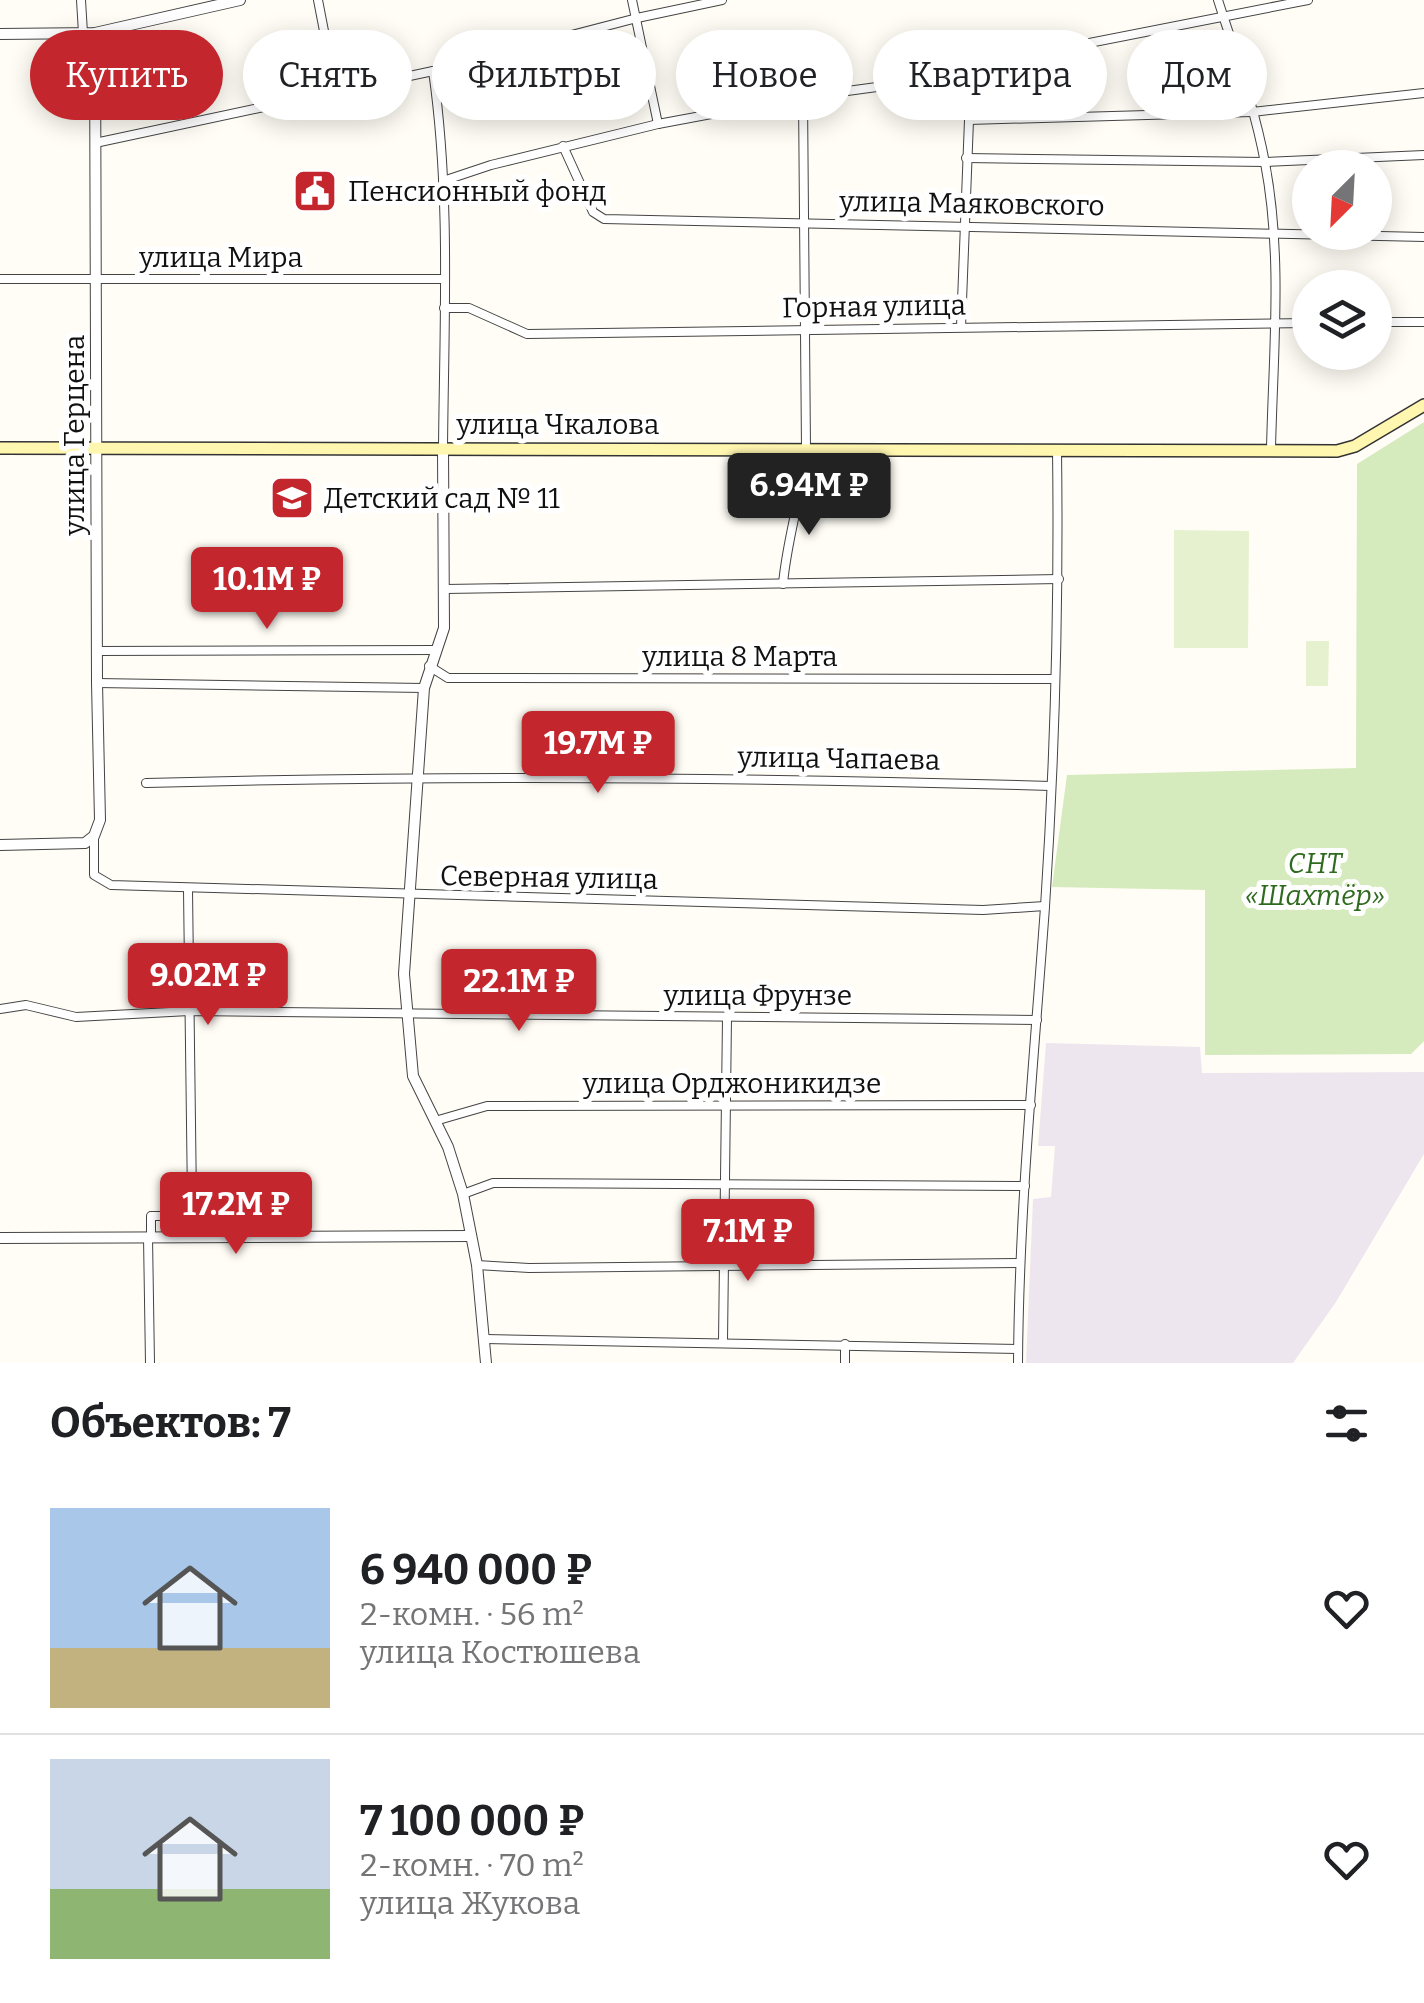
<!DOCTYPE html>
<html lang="ru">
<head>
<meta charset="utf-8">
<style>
	:root { --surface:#fff; --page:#f2f2f2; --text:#202124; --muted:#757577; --line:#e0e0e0; --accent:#c4262e }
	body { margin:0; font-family:Bitter,serif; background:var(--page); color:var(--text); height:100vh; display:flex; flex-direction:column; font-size:38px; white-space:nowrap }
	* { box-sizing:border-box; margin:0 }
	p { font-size:32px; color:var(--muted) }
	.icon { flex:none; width:55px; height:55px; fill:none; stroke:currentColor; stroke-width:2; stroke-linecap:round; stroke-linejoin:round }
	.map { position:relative; height:1363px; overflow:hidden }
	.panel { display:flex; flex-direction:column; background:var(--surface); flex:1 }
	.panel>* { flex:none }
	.banner { position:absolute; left:30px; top:30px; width:1365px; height:90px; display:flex; gap:20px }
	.needle { width:65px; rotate:204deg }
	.controls { position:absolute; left:1292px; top:150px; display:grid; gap:20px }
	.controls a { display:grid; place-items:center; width:100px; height:100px; border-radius:50%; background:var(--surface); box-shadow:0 5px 25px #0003; font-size:50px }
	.price { position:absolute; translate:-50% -85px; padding:0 22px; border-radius:10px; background:var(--accent); color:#fff; font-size:32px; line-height:65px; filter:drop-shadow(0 2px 5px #0008) }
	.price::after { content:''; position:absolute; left:50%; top:60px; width:30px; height:22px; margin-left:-15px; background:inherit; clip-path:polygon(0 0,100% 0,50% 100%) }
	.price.on { background:#222; color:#fff }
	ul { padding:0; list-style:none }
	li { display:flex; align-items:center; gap:30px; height:250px; padding:0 50px }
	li+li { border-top:2px solid var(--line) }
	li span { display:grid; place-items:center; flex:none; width:280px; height:200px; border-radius:0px; color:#555 }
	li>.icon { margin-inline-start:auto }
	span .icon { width:120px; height:120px; fill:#fffc; stroke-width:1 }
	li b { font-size:42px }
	h2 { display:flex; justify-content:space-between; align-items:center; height:120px; padding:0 50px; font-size:42px }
	.tag { padding:0 35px; border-radius:45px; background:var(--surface); box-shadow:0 5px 25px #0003; font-size:35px; line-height:90px }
	.tag.on { background:var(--accent); color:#fff }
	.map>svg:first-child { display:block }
	.industrial { fill:#eee6ef }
	.green { fill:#d5ebbd }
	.pitch { fill:#e6f2cf }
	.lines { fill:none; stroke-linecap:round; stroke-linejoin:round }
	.minor-casing { stroke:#444; stroke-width:10 }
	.tertiary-casing { stroke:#444; stroke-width:12 }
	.secondary-casing { stroke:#333; stroke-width:14 }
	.minor { stroke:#fff; stroke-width:8 }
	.tertiary { stroke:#fff; stroke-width:10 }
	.secondary { stroke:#fff6b0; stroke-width:11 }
	.labels { text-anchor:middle; stroke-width:10; stroke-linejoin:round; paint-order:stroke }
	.poi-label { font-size:28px; fill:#111; stroke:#fff; text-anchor:start }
	.street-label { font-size:28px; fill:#111; stroke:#fff }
	.park-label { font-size:28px; font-style:italic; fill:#2f6b1f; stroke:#fff }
</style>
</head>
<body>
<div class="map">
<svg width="1424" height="1363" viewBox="0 0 1424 1363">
	<rect width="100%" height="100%" fill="#fffdf5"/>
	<polygon class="industrial" points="1046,1043 1200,1047 1202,1073 1424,1072 1424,1154 1336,1302 1293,1363 1026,1363 1033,1199 1051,1197 1055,1146 1038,1146"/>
	<polygon class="green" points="1424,422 1424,1041 1411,1054 1205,1055 1205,890 1052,887 1067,775 1356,768 1357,464"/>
	<g class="pitch">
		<polygon points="1174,530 1249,531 1248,648 1174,648"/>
		<polygon points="1329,641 1328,686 1306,686 1306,641"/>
	</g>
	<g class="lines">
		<defs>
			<g id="minor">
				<polyline points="81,0 83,33"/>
				<polyline points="318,0 336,93"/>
				<polyline points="632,0 658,124"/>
				<path d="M1218,0C1235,53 1255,108 1265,163C1283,256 1273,355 1271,449"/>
				<polyline points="962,68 969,120 1252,112 1424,93"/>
				<path d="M433,71C451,195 444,324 443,449"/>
				<polyline points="95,143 433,71 637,18 722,0"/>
				<polyline points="563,146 593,212 604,219 1424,237"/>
				<polyline points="966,158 1265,162 1424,155"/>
				<polyline points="443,181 491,165 658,124 803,97 899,84 962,68 1308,0"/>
				<polyline points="0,279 443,279"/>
				<polyline points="444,308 469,308 527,334 1310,323"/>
				<polyline points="1375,322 1424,322"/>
				<polyline points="961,327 969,120"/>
				<path d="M783,584C787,538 802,495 806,449L803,97"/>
				<polyline points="445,589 1059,579"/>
				<polyline points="96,651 437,650"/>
				<polyline points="429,666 448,678 1053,679"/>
				<polyline points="97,683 424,688"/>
				<path d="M146,783C448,775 749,777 1051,786"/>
				<polyline points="94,836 94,875 111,885 983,910 1045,906"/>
				<polyline points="0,1009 26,1005 76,1017 189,1011 1037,1020"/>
				<polyline points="435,1121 487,1106 1031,1105"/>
				<polyline points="463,1194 493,1183 1025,1186"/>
				<polyline points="148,1237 150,1363"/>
				<polyline points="151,1237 151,1216 181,1216 192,1201 188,890"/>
				<polyline points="477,1265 529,1268 1019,1263"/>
				<polyline points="485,1339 1018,1349"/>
				<polyline points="723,1341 727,1017"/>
				<polyline points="845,1363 845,1344"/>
				<path d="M1018,1363C1019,1211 1034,1059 1045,907C1055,755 1059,602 1057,450"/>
			</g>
			<g id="tertiary">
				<polyline points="0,34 95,33 240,0"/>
				<polyline points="443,449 444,628 424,688 404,974 413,1076 448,1147 463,1194 477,1265 486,1363"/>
				<polyline points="0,845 85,843 94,836 100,820 97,683 95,33"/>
				<polyline points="0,1238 471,1236"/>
			</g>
			<polyline id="secondary" points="0,448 1337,451 1355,446 1424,405"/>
		</defs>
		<use href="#minor" class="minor-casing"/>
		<use href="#tertiary" class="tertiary-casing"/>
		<use href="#secondary" class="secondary-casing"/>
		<use href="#minor" class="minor"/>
		<use href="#tertiary" class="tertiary"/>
		<use href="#secondary" class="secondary"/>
	</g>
	<defs>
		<symbol id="civic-square" viewBox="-11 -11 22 22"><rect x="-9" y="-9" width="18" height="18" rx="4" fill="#c4262e" stroke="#fff"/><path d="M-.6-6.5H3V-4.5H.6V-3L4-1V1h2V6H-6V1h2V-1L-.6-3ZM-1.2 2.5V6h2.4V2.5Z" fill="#fff"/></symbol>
		<symbol id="school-square" viewBox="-11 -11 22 22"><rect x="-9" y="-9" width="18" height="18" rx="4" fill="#c4262e" stroke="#fff"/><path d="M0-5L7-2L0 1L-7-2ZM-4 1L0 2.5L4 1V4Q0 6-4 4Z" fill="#fff"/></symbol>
	</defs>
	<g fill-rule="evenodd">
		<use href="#civic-square" x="290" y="166" width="50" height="50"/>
		<use href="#school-square" x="267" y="473" width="50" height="50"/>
	</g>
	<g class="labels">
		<g class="poi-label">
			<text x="348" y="201">Пенсионный фонд</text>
			<text x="324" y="508">Детский сад № 11</text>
		</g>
		<g class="street-label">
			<text transform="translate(972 203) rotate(1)" y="10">улица Маяковского</text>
			<text x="221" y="267">улица Мира</text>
			<text transform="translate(874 306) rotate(-1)" y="10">Горная улица</text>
			<text x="558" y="434">улица Чкалова</text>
			<text transform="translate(74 435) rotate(-90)" y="10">улица Герцена</text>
			<text x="740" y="666">улица 8 Марта</text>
			<text transform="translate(839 758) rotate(1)" y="10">улица Чапаева</text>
			<text transform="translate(549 877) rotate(1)" y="10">Северная улица</text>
			<text x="758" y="1005">улица Фрунзе</text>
			<text x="732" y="1093">улица Орджоникидзе</text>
		</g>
		<g class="park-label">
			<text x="1315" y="873">СНТ<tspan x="1315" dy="32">«Шахтёр»</tspan></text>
		</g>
	</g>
</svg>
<div class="controls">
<a><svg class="needle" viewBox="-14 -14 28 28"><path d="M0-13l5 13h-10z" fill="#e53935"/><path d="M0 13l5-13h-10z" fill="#757577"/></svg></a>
<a><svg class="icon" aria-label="layers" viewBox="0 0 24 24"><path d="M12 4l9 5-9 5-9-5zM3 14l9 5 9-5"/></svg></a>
</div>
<b class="price on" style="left:809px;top:538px">6.94M ₽</b>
<b class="price" style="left:267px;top:632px">10.1M ₽</b>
<b class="price" style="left:598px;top:796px">19.7M ₽</b>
<b class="price" style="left:208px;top:1028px">9.02M ₽</b>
<b class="price" style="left:519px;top:1034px">22.1M ₽</b>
<b class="price" style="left:236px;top:1257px">17.2M ₽</b>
<b class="price" style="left:748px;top:1284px">7.1M ₽</b>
<div class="banner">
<a class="tag on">Купить</a>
<a class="tag">Снять</a>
<a class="tag">Фильтры</a>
<a class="tag">Новое</a>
<a class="tag">Квартира</a>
<a class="tag">Дом</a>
</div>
</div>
<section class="panel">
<h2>Объектов: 7<svg class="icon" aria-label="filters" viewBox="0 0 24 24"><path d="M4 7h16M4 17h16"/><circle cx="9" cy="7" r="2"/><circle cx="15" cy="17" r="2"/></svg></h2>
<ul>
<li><span style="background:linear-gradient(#a9c7e8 70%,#c2b280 0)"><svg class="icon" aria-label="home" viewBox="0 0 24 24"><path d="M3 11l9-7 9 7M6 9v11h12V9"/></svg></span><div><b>6 940 000 ₽</b><p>2-комн. · 56 m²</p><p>улица Костюшева</p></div><svg class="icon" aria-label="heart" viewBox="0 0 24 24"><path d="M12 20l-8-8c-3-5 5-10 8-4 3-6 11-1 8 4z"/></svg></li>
<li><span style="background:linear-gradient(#c9d6e8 65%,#8fb573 0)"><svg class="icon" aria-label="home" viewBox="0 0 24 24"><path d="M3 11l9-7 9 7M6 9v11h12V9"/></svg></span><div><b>7 100 000 ₽</b><p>2-комн. · 70 m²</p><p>улица Жукова</p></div><svg class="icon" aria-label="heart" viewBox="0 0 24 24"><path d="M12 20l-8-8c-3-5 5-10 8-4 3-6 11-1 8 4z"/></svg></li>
</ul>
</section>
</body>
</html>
